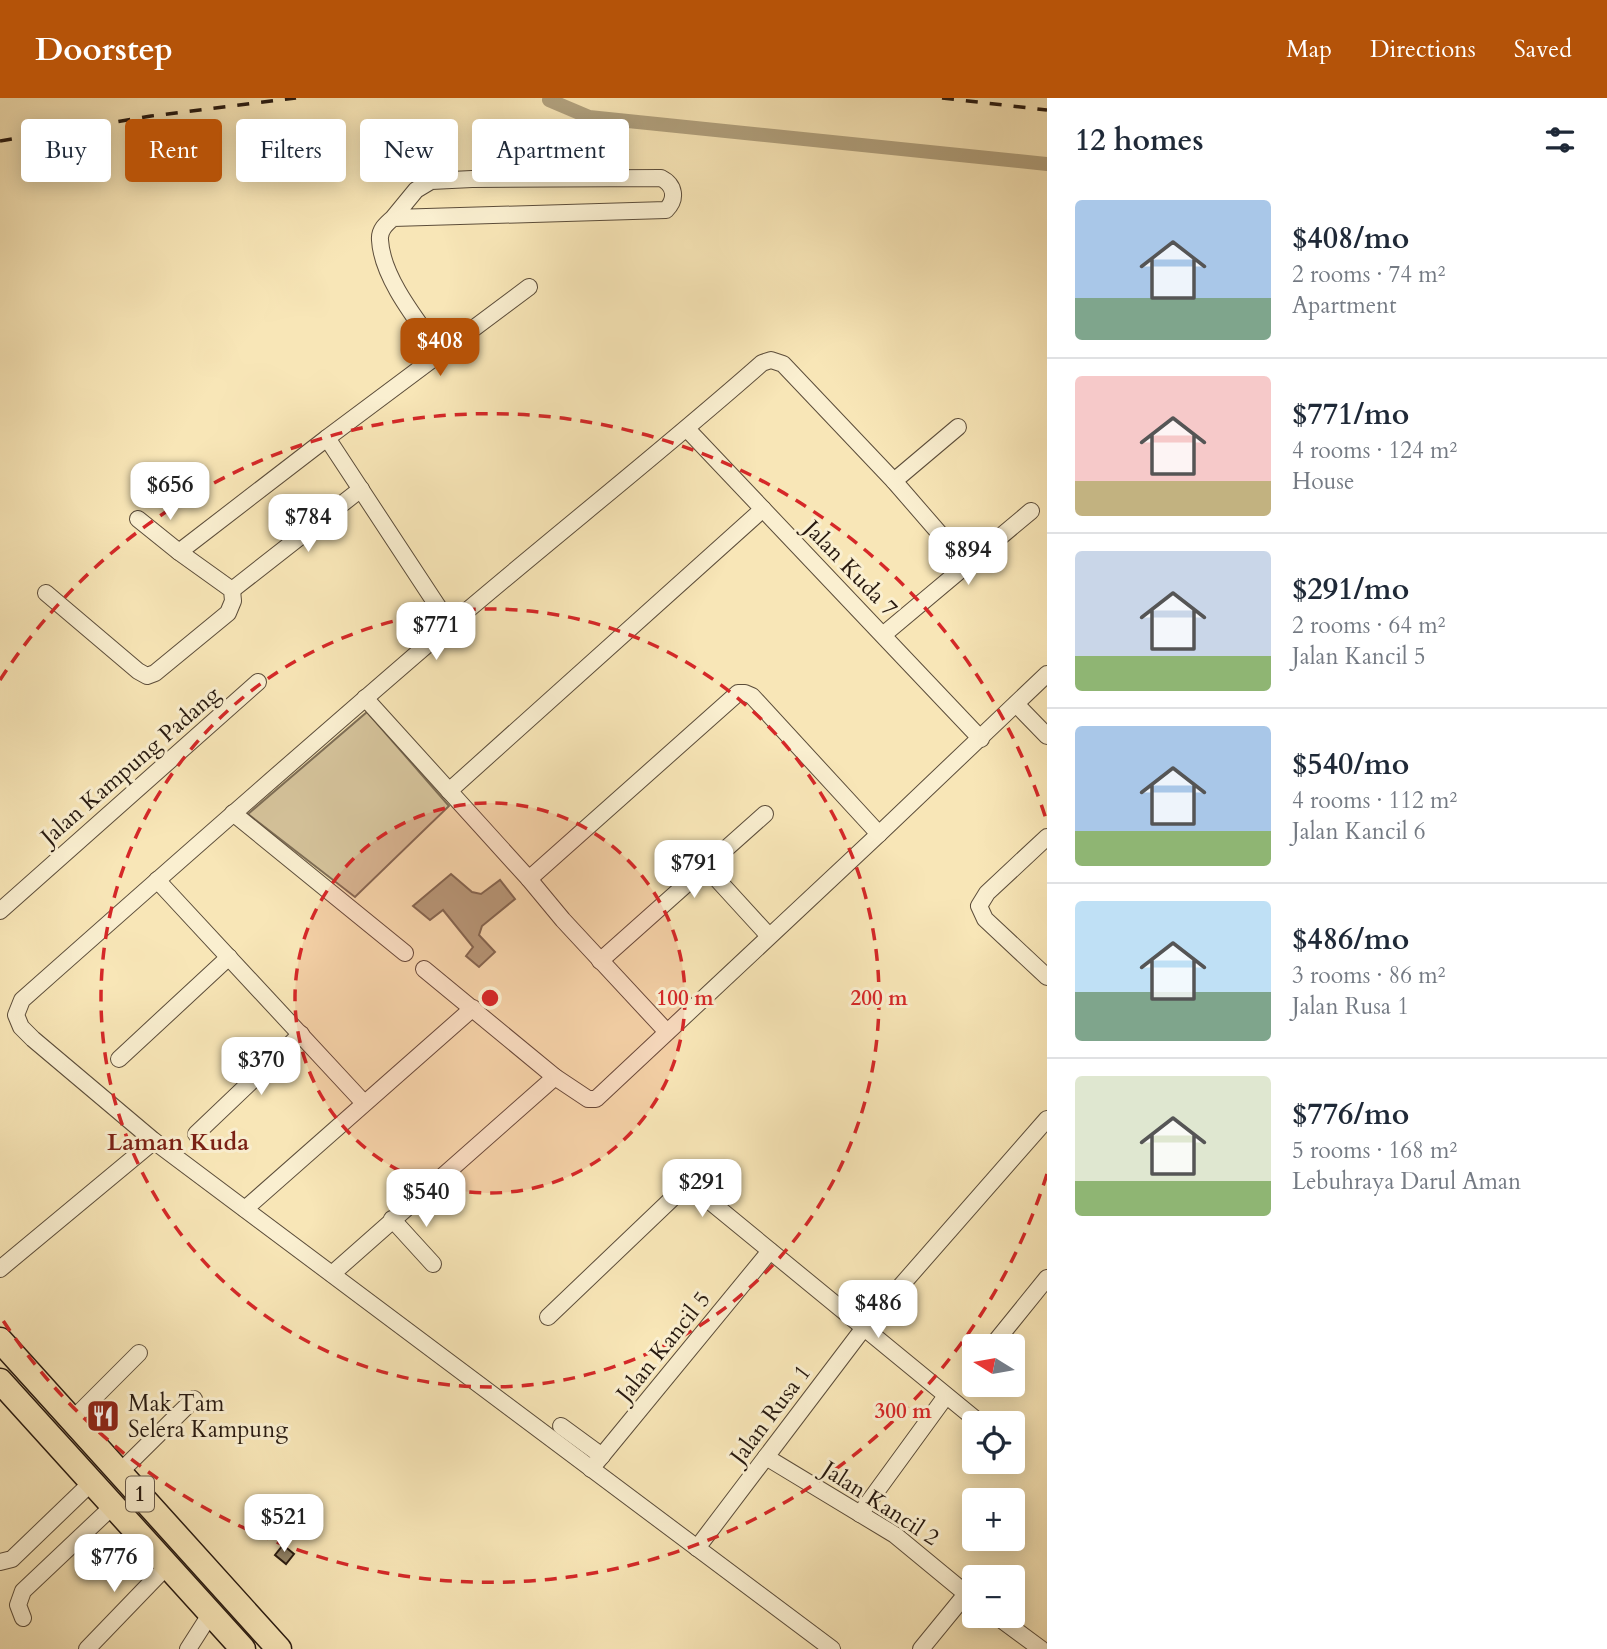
<!DOCTYPE html>
<html lang="en">
<head>
<meta charset="utf-8">
<style>
	:root { --surface:#fff; --page:#f6f6f7; --text:#1f2937; --muted:#747a83; --line:#e0e1e3; --accent:#b45309 }
	body { margin:0; font-family:Cardo,serif; background:var(--page); color:var(--text); height:100vh; display:flex; flex-direction:column; font-size:26px; white-space:nowrap }
	* { box-sizing:border-box; margin:0 }
	p { font-size:23px; color:var(--muted) }
	.icon { flex:none; width:38px; height:38px; fill:none; stroke:currentColor; stroke-width:2; stroke-linecap:round; stroke-linejoin:round }
	.map { position:relative; flex:1; overflow:hidden }
	.side { display:flex; flex-direction:column; background:var(--surface); width:560px }
	.side>* { flex:none }
	.top-card { position:absolute; left:21px; top:21px; width:665px; height:63px; display:flex; gap:14px }
	.needle { width:46px; rotate:281deg }
	.controls { position:absolute; left:962px; top:1236px; display:grid; gap:14px }
	.controls a { display:grid; place-items:center; width:63px; height:63px; border-radius:7px; background:var(--surface); box-shadow:0 4px 18px #0003; font-size:35px }
	.price { position:absolute; translate:-50% -60px; padding:0 16px; border-radius:14px; background:#fff; color:#222; font-size:23px; line-height:46px; filter:drop-shadow(0 2px 4px #0008) }
	.price::after { content:''; position:absolute; left:50%; top:42px; width:21px; height:16px; margin-left:-10px; background:inherit; clip-path:polygon(0 0,100% 0,50% 100%) }
	.price.active { background:var(--accent); color:#fff }
	ul { padding:0; list-style:none }
	li { display:flex; align-items:center; gap:21px; height:175px; padding:0 28px }
	li+li { border-top:2px solid var(--line) }
	li span { display:grid; place-items:center; flex:none; width:196px; height:140px; border-radius:7px; color:#555 }
	li>.icon { margin-inline-start:auto }
	span .icon { width:84px; height:84px; fill:#fffc; stroke-width:1 }
	li b { font-size:30px }
	h2 { display:flex; justify-content:space-between; align-items:center; height:84px; padding:0 28px; font-size:30px }
	.chip { padding:0 24px; border-radius:7px; background:var(--surface); box-shadow:0 4px 18px #0003; font-size:24px; line-height:63px }
	.chip.active { background:var(--accent); color:#fff }
	header { display:flex; align-items:center; gap:42px; box-sizing:border-box; height:98px; padding:0 35px; background:var(--accent); color:#fff }
	header strong { font-size:33px }
	nav { display:flex; gap:38px; margin-inline-start:auto; font-size:24px }
	main { display:flex; flex:1; min-height:0 }
	.map>svg:first-child { display:block }
	.green { fill:#d5c39b; stroke:#7e6e56; stroke-width:2 }
	.water { fill:#b1a17e; stroke:#7a6b52; stroke-width:2 }
	.lines { fill:none; stroke-linecap:round; stroke-linejoin:round }
	.canal { stroke:#b1a17e; stroke-width:14 }
	.building { fill:#948467; stroke:#281a10; stroke-width:2 }
	.minor-casing { stroke:#5c4d3a; stroke-width:18 }
	.trunk-casing { stroke:#281a10; stroke-width:27 }
	.minor { stroke:#faefd0; stroke-width:16 }
	.trunk { stroke:#f8e6b7; stroke-width:24 }
	.rail { stroke:#281a10; stroke-width:3.5; stroke-dasharray:12 12; stroke-linecap:butt }
	.ring { fill:none; stroke:#d62828; stroke-width:3.5; stroke-dasharray:12 9 }
	.labels { text-anchor:middle; stroke-width:6; stroke-linejoin:round; paint-order:stroke }
	.shield { fill:#faefd0; stroke:#675a4a; stroke-width:2 }
	.shield-label { font-size:21px; font-weight:bold; fill:#281a10 }
	.street-label { font-size:23px; fill:#281a10; stroke:#faefd0 }
	.poi-label { font-size:23px; fill:#281a10; stroke:#faefd0; text-anchor:start }
	.neighbourhood-label { font-size:24px; font-weight:bold; fill:#7a1f14; stroke:#faefd0 }
	.centre { fill:#d62828; stroke:#faefd0; stroke-width:3.5 }
	.ring-label { font-size:21px; text-anchor:middle; font-weight:bold; fill:#d62828; stroke:#faefd0; stroke-width:6; stroke-linejoin:round; paint-order:stroke }
</style>
</head>
<body>
<header>
<strong>Doorstep</strong>
<nav><a>Map</a><a>Directions</a><a>Saved</a></nav>
</header>
<main>
<div class="map">
<svg width="1047" height="1551" viewBox="0 0 1047 1551">
	<rect width="100%" height="100%" fill="#f8e6b7"/>
	<filter id="stains"><feTurbulence type="fractalNoise" baseFrequency=".00286" numOctaves="4"/><feColorMatrix values="0 0 0 0 .2 0 0 0 0 .09 0 0 0 0 .02 0 0 0 .5 -.17"/></filter>
	<radialGradient id="worn" r=".72"><stop offset=".6" stop-color="#630" stop-opacity="0"/><stop offset="1" stop-color="#630" stop-opacity=".3"/></radialGradient>
	<polygon class="green" points="367,614 449,708 355,799 248,716"/>
	<polygon class="water" points="451,776 472,794 481,796 500,782 515,801 482,828 479,837 495,854 479,869 466,858 473,849 443,812 430,822 413,808"/>
	<g class="lines">
		<polyline class="canal" points="549,2 589,19 1047,66"/>
	</g>
	<polygon class="building" points="283,1447 294,1456 286,1466 275,1457"/>
	<g class="lines">
		<defs>
			<g id="minor">
				<path d="M393,120L416,92L431,83L472,81L661,80C675,87 677,101 666,112L393,120C386,126 379,132 380,142C382,181 420,226 441,256"/>
				<polyline points="687,331 981,641"/>
				<polyline points="327,340 529,189"/>
				<polyline points="894,383 958,329"/>
				<polyline points="138,421 179,454"/>
				<polyline points="232,492 361,391"/>
				<polyline points="46,495 138,573 147,578 155,575 228,515 233,503 232,492 179,454 327,340 450,527"/>
				<polyline points="883,537 1031,413"/>
				<polyline points="365,600 529,781 738,595 745,595 752,598 879,736"/>
				<polyline points="1016,606 1047,638"/>
				<polyline points="449,693 763,411"/>
				<polyline points="233,715 405,855"/>
				<polyline points="1047,739 987,795 979,808 985,821 1047,879"/>
				<polyline points="705,768 769,838"/>
				<polyline points="529,781 563,822 667,934"/>
				<polyline points="157,782 364,1005"/>
				<polyline points="0,813 258,584"/>
				<polyline points="600,863 765,716"/>
				<polyline points="424,871 555,979 588,1001 596,1001 879,736 1047,576"/>
				<polyline points="119,961 229,859"/>
				<polyline points="196,1036 301,936"/>
				<polyline points="245,1111 473,910"/>
				<polyline points="392,1121 433,1166"/>
				<polyline points="0,1171 154,1043"/>
				<polyline points="332,1176 555,979"/>
				<polyline points="548,1219 680,1093 693,1092 701,1096 980,1325"/>
				<polyline points="992,1248 1047,1180"/>
				<polyline points="72,1322 139,1255"/>
				<polyline points="561,1328 602,1358"/>
				<polyline points="766,1359 895,1437 975,1503"/>
				<polyline points="591,1371 770,1153"/>
				<polyline points="120,1374 194,1301"/>
				<polyline points="860,1416 946,1298"/>
				<polyline points="697,1450 863,1231 1047,1021"/>
				<polyline points="0,1464 12,1461 92,1384"/>
				<polyline points="995,1517 1041,1551"/>
				<polyline points="23,1520 18,1507 23,1493 114,1407"/>
				<polyline points="87,1551 168,1467"/>
				<polyline points="188,1551 211,1515"/>
				<path d="M832,1551L154,1043L33,941L21,929L16,917L22,902C164,776 306,651 449,528C553,439 660,355 762,265L771,262L783,266L894,383L966,466"/>
				<polyline points="921,1551 966,1496"/>
			</g>
			<g id="trunk">
				<polyline points="0,1242 279,1551"/>
				<polyline points="0,1283 243,1551"/>
			</g>
		</defs>
		<use href="#minor" class="minor-casing"/>
		<use href="#trunk" class="trunk-casing"/>
		<use href="#minor" class="minor"/>
		<use href="#trunk" class="trunk"/>
		<g class="rail">
			<polyline points="942,0 1047,12"/>
			<polyline points="0,43 151,18 296,0"/>
		</g>
	</g>
	<circle cx="490" cy="900" r="195" fill="#d62828" fill-opacity=".12"/>
	<g class="ring">
		<circle cx="490" cy="900" r="195"/>
		<circle cx="490" cy="900" r="389"/>
		<path d="M1047 1076A584 584 0 0 1 0 1218M0 582A584 584 0 0 1 1047 724"/>
	</g>
	<defs>
		<symbol id="restaurant-square" viewBox="-11 -11 22 22"><rect x="-9" y="-9" width="18" height="18" rx="4" fill="#8f2418" stroke="#faefd0"/><path d="M-5-6h1v4h1v-4h1v4h1v-4h1v5L-1.5 .5V6h-2V.5L-5-1ZM5-6V6H3V1.5H1.5Q1.5-4 5-6Z" fill="#fff"/></symbol>
	</defs>
	<g fill-rule="evenodd">
		<use href="#restaurant-square" x="84" y="1299" width="38" height="38"/>
	</g>
	<g class="labels">
		<rect class="shield" x="126" y="1378.5" width="28" height="35" rx="5"/>
		<g class="shield-label">
			<text x="140" y="1403">1</text>
		</g>
		<g class="street-label">
			<text transform="translate(851 470) rotate(46)" y="8">Jalan Kuda 7</text>
			<text transform="translate(130 667) rotate(-41)" y="8">Jalan Kampung Padang</text>
			<text transform="translate(663 1248) rotate(-51)" y="8">Jalan Kancil 5</text>
			<text transform="translate(770 1316) rotate(-53)" y="8">Jalan Rusa 1</text>
			<text transform="translate(881 1405) rotate(33)" y="8">Jalan Kancil 2</text>
		</g>
		<g class="poi-label">
			<text x="128" y="1313">Mak Tam<tspan x="128" dy="26">Selera Kampung</tspan></text>
		</g>
		<g class="neighbourhood-label">
			<text x="178" y="1052">Laman Kuda</text>
		</g>
	</g>
	<circle cx="490" cy="900" r="10" class="centre"/>
	<g class="ring-label">
		<text x="685" y="907">100 m</text>
		<text x="879" y="907">200 m</text>
		<text x="903" y="1320">300 m</text>
	</g>
	<rect width="100%" height="100%" filter="url(#stains)"/>
	<rect width="100%" height="100%" fill="url(#worn)"/>
</svg>
<div class="controls">
<a><svg class="needle" viewBox="-14 -14 28 28"><path d="M0-13l5 13h-10z" fill="#e53935"/><path d="M0 13l5-13h-10z" fill="#747a83"/></svg></a>
<a><svg class="icon" aria-label="locate" viewBox="0 0 24 24"><circle cx="12" cy="12" r="6"/><path d="M12 2v4M12 18v4M2 12h4M18 12h4"/></svg></a>
<a>+</a>
<a>−</a>
</div>
<b class="price active" style="left:440px;top:280px">$408</b>
<b class="price" style="left:170px;top:424px">$656</b>
<b class="price" style="left:308px;top:456px">$784</b>
<b class="price" style="left:968px;top:489px">$894</b>
<b class="price" style="left:436px;top:564px">$771</b>
<b class="price" style="left:694px;top:802px">$791</b>
<b class="price" style="left:261px;top:999px">$370</b>
<b class="price" style="left:702px;top:1121px">$291</b>
<b class="price" style="left:426px;top:1131px">$540</b>
<b class="price" style="left:878px;top:1242px">$486</b>
<b class="price" style="left:284px;top:1456px">$521</b>
<b class="price" style="left:114px;top:1496px">$776</b>
<div class="top-card">
<a class="chip">Buy</a>
<a class="chip active">Rent</a>
<a class="chip">Filters</a>
<a class="chip">New</a>
<a class="chip">Apartment</a>
</div>
</div>
<section class="side">
<h2>12 homes<svg class="icon" aria-label="filters" viewBox="0 0 24 24"><path d="M4 7h16M4 17h16"/><circle cx="9" cy="7" r="2"/><circle cx="15" cy="17" r="2"/></svg></h2>
<ul>
<li><span style="background:linear-gradient(#a9c7e8 70%,#7fa58c 0)"><svg class="icon" aria-label="home" viewBox="0 0 24 24"><path d="M3 11l9-7 9 7M6 9v11h12V9"/></svg></span><div><b>$408/mo</b><p>2 rooms · 74 m²</p><p>Apartment</p></div></li>
<li><span style="background:linear-gradient(#f6c9c9 75%,#c2b280 0)"><svg class="icon" aria-label="home" viewBox="0 0 24 24"><path d="M3 11l9-7 9 7M6 9v11h12V9"/></svg></span><div><b>$771/mo</b><p>4 rooms · 124 m²</p><p>House</p></div></li>
<li><span style="background:linear-gradient(#c9d6e8 75%,#8fb573 0)"><svg class="icon" aria-label="home" viewBox="0 0 24 24"><path d="M3 11l9-7 9 7M6 9v11h12V9"/></svg></span><div><b>$291/mo</b><p>2 rooms · 64 m²</p><p>Jalan Kancil 5</p></div></li>
<li><span style="background:linear-gradient(#a9c7e8 75%,#8fb573 0)"><svg class="icon" aria-label="home" viewBox="0 0 24 24"><path d="M3 11l9-7 9 7M6 9v11h12V9"/></svg></span><div><b>$540/mo</b><p>4 rooms · 112 m²</p><p>Jalan Kancil 6</p></div></li>
<li><span style="background:linear-gradient(#bfe0f5 65%,#7fa58c 0)"><svg class="icon" aria-label="home" viewBox="0 0 24 24"><path d="M3 11l9-7 9 7M6 9v11h12V9"/></svg></span><div><b>$486/mo</b><p>3 rooms · 86 m²</p><p>Jalan Rusa 1</p></div></li>
<li><span style="background:linear-gradient(#dfe7d0 75%,#8fb573 0)"><svg class="icon" aria-label="home" viewBox="0 0 24 24"><path d="M3 11l9-7 9 7M6 9v11h12V9"/></svg></span><div><b>$776/mo</b><p>5 rooms · 168 m²</p><p>Lebuhraya Darul Aman</p></div></li>
</ul>
</section>
</main>
</body>
</html>
